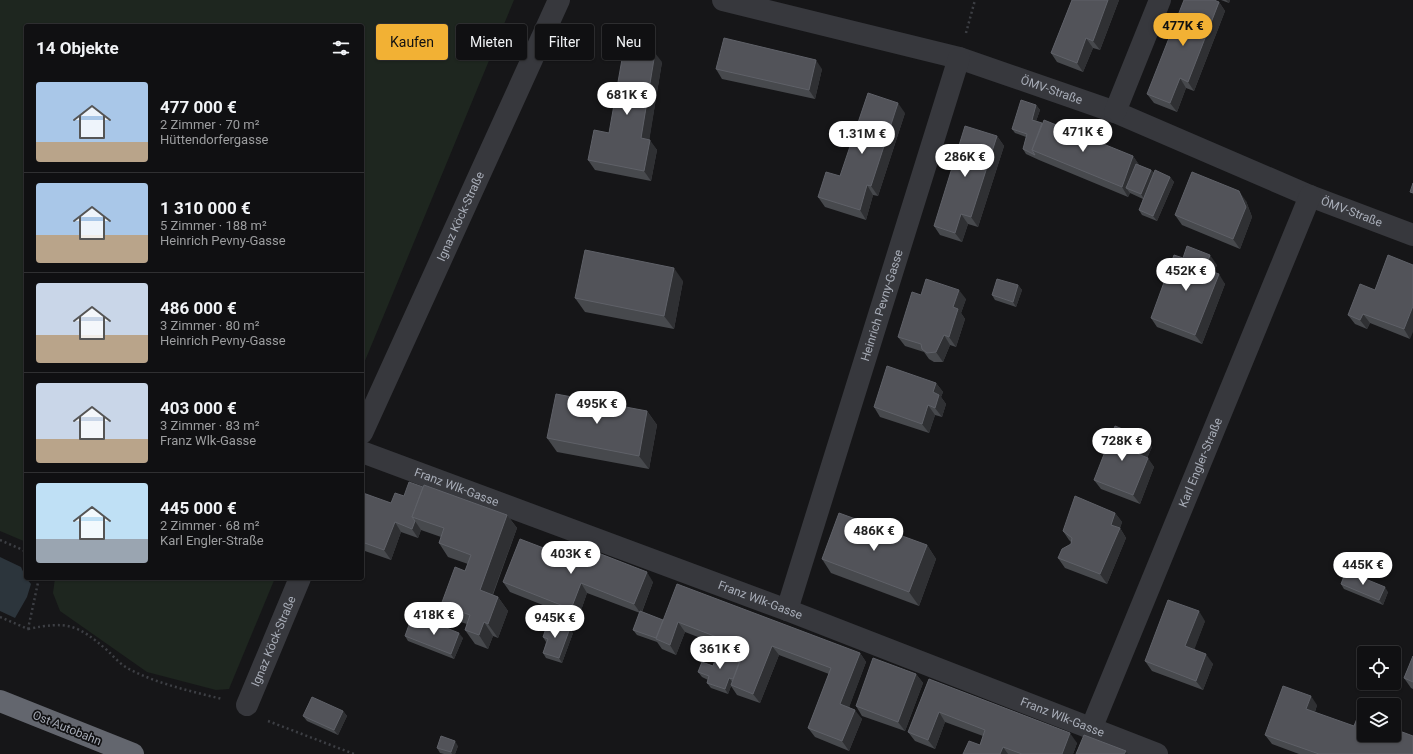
<!DOCTYPE html>
<html lang="de">
<head>
<meta charset="utf-8">
<style>
	:root { --surface:#101012; --page:#1e1e20; --text:#f1f3f6; --muted:#9c9d9f; --line:#303032; --accent:#f2b134 }
	body { margin:0; font-family:Roboto,sans-serif; background:var(--page); color:var(--text); height:100vh; display:flex; flex-direction:column; font-size:15px; white-space:nowrap }
	* { box-sizing:border-box; margin:0 }
	p { font-size:13px; color:var(--muted) }
	.icon { flex:none; width:22px; height:22px; fill:none; stroke:currentColor; stroke-width:2; stroke-linecap:round; stroke-linejoin:round }
	.map { position:relative; flex:1; overflow:hidden }
	.sheet { position:absolute; left:24px; top:24px; width:340px; height:556px; display:flex; flex-direction:column; background:var(--surface); border-radius:4px; box-shadow:0 1px 3px #0004,0 0 0 1px var(--line) }
	.sheet>* { flex:none }
	.top-card { position:absolute; left:376px; top:24px; width:380px; height:36px; display:flex; gap:8px }
	.controls { position:absolute; left:1357px; top:646px; display:grid; gap:8px }
	.controls a { display:grid; place-items:center; width:44px; height:44px; border-radius:4px; background:var(--surface); box-shadow:0 1px 3px #0004,0 0 0 1px var(--line); font-size:20px }
	.price { position:absolute; translate:-50% -34px; padding:0 9px; border-radius:14px; background:#fff; color:#222; font-size:13px; line-height:26px; filter:drop-shadow(0 1px 2px #0008) }
	.price::after { content:''; position:absolute; left:50%; top:24px; width:12px; height:9px; margin-left:-6px; background:inherit; clip-path:polygon(0 0,100% 0,50% 100%) }
	.price.current { background:var(--accent); color:#111 }
	ul { padding:0; list-style:none }
	li { display:flex; align-items:center; gap:12px; height:100px; padding:0 12px }
	li+li { border-top:1px solid var(--line) }
	li span { display:grid; place-items:center; flex:none; width:112px; height:80px; border-radius:4px; color:#555 }
	li>.icon { margin-inline-start:auto }
	span .icon { width:48px; height:48px; fill:#fffc; stroke-width:1 }
	li b { font-size:17px }
	h2 { display:flex; justify-content:space-between; align-items:center; height:48px; padding:0 12px; font-size:17px }
	.chip { padding:0 14px; border-radius:4px; background:var(--surface); box-shadow:0 1px 3px #0004,0 0 0 1px var(--line); font-size:14px; line-height:36px }
	.chip.current { background:var(--accent); color:#111 }
	.map>svg:first-child { display:block }
	.green { fill:#1e261f }
	.water { fill:#2c353c }
	.lines { fill:none; stroke-linecap:round; stroke-linejoin:round }
	.path { stroke:#3d3f44; stroke-width:2.5; stroke-dasharray:2 3; stroke-linecap:butt }
	.street { stroke:#37383d; stroke-width:22 }
	.highway { stroke:#63666e; stroke-width:22 }
	.wall { fill:#47494d }
	.shaded-wall { fill:#2f3033 }
	.building { fill:#525359; stroke:#5f6168 }
	.labels { text-anchor:middle; stroke-width:3.5; stroke-linejoin:round; paint-order:stroke }
	.street-label { font-size:12px; fill:#a8adb8; stroke:#111113 }
</style>
</head>
<body>
<div class="map">
<svg width="1413" height="754" viewBox="0 0 1413 754">
	<rect width="100%" height="100%" fill="#161618"/>
	<g class="green">
		<polygon points="0,0 514,0 362,368 362,26 26,26 26,542 0,531"/>
		<polygon points="55,578 275,578 229,689 216,690 147,672 60,611 53,593"/>
	</g>
	<polygon class="water" points="0,557 21,567 26,578 31,584 27,597 15,618 0,611"/>
	<g class="lines">
		<g class="path">
			<polyline points="966,33 975,0"/>
			<polyline points="0,540 23,550 26,553"/>
			<polyline points="0,617 28,629 39,578"/>
			<path d="M28,629C68,621 77,624 108,651C114,657 121,665 129,669C158,684 190,691 222,699"/>
			<polyline points="268,721 354,754"/>
		</g>
		<g class="street">
			<path id="s1" d="M723,0L959,58L1115,112L1310,196L1413,235"/>
			<polyline points="1115,112 1160,0"/>
			<path id="s2" d="M362,433L559,0"/>
			<path id="s3" d="M362,452L787,610L1157,754"/>
			<path id="s4" d="M787,610L959,58"/>
			<path id="s5" d="M247,705L300,578"/>
			<path id="s6" d="M1091,729L1310,196"/>
		</g>
		<polyline class="highway" points="0,701 133,754"/>
	</g>
	<g class="wall">
		<polygon points="1072,0 1119,0 1100,50 1093,48 1083,72 1057,62 1051,53"/>
		<polygon points="1221,0 1230,0 1229,3"/>
		<polygon points="1219,2 1225,11 1194,91 1186,88 1177,112 1154,103 1147,94"/>
		<polygon points="662,62 649,140 657,150 651,181 595,170 588,160"/>
		<polygon points="716,69 822,69 815,99 722,79"/>
		<polygon points="1036,105 1040,110 1036,121 1133,156 1139,165 1151,170 1154,173 1170,177 1174,182 1157,221 1142,215 1139,210 1143,199 1130,193 1128,197 1039,160 1026,154 1023,149 1026,137 1015,133 1012,129"/>
		<polygon points="905,113 878,196 873,195 866,220 825,207 818,197"/>
		<polygon points="997,136 1004,146 978,227 968,224 962,242 940,235 934,226"/>
		<polygon points="1246,201 1252,217 1240,249 1182,225 1175,215"/>
		<polygon points="1388,255 1410,339 1370,323 1367,329 1355,324 1348,315 1375,290"/>
		<polygon points="1183,258 1217,265 1214,272 1225,284 1202,344 1157,327 1151,318"/>
		<polygon points="683,281 674,329 585,312 575,298"/>
		<polygon points="1018,285 1022,290 1016,307 995,300 992,295"/>
		<polygon points="921,295 966,299 961,313 965,319 956,347 950,345 943,362 934,362 929,359 924,352 905,346 898,337"/>
		<polygon points="936,383 943,392 941,397 946,404 942,417 935,415 929,433 880,417 874,407"/>
		<polygon points="647,411 657,425 649,469 557,452 547,438"/>
		<polygon points="1152,447 1147,458 1154,467 1140,504 1101,489 1094,480"/>
		<polygon points="423,487 507,515 517,528 493,595 498,597 508,611 498,638 493,636 488,649 475,644 465,630 467,624 451,619 441,605 465,571 468,564 448,557 439,543 441,537 421,530 418,538 401,532 391,560 362,550 362,495 391,503 404,496"/>
		<polygon points="1115,513 1122,522 1120,528 1126,538 1107,584 1065,568 1058,558 1071,544 1071,542 1069,540 1063,531"/>
		<polygon points="927,545 936,559 919,606 831,573 822,559"/>
		<polygon points="588,565 653,582 642,612 663,620 860,653 866,662 849,707 862,719 849,751 815,737 808,728 829,674 779,655 760,703 737,695 731,686 728,694 711,688 707,683 708,680 702,677 698,672 713,666 740,660 742,654 685,632 676,655 662,649 657,642 637,635 633,630 640,613 587,593 578,619 510,592 503,582"/>
		<polygon points="1341,584 1388,592 1383,605 1344,589"/>
		<polygon points="1205,621 1194,649 1213,664 1203,690 1152,671 1145,661"/>
		<polygon points="427,628 463,638 454,659 408,641 405,636"/>
		<polygon points="573,633 562,663 546,658 543,653 546,642 543,637"/>
		<polygon points="1413,656 1413,689 1411,688 1404,678"/>
		<polygon points="916,674 923,683 905,731 862,716 856,706"/>
		<polygon points="929,679 1077,743 1073,754 963,754 980,745 983,736 945,722 935,749 915,741 908,732"/>
		<polygon points="1317,705 1315,712 1413,754 1299,754 1272,744 1265,735"/>
		<polygon points="343,711 347,716 338,735 307,721 303,716"/>
		<polygon points="458,746 455,754 444,754 440,753 437,748"/>
	</g>
	<g class="shaded-wall">
		<polygon points="1108,0 1119,0 1100,50 1093,41"/>
		<polygon points="1226,0 1230,0 1229,3"/>
		<polygon points="1219,2 1225,11 1194,91 1188,82"/>
		<polygon points="1086,38 1093,48 1083,72 1077,63"/>
		<polygon points="655,53 662,62 648,148 641,138"/>
		<polygon points="816,60 822,69 815,99 809,90"/>
		<polygon points="1180,78 1186,88 1177,112 1170,103"/>
		<polygon points="898,103 905,113 878,196 871,186"/>
		<polygon points="1036,105 1040,110 1035,124 1032,120"/>
		<polygon points="997,136 1004,146 978,227 971,217"/>
		<polygon points="650,140 657,150 651,181 644,171"/>
		<polygon points="1133,156 1140,166 1126,188 1130,193 1128,197 1122,187"/>
		<polygon points="1151,170 1155,175 1144,199 1141,194"/>
		<polygon points="1170,177 1174,182 1157,221 1153,216"/>
		<polygon points="867,185 873,195 866,220 860,210"/>
		<polygon points="1239,191 1246,201 1252,217 1240,249 1233,239"/>
		<polygon points="961,214 968,224 962,242 955,233"/>
		<polygon points="1210,255 1217,265 1211,279 1205,269"/>
		<polygon points="674,268 683,281 674,329 664,316"/>
		<polygon points="1219,274 1225,284 1202,344 1195,335"/>
		<polygon points="1018,285 1022,290 1016,307 1013,302"/>
		<polygon points="959,290 966,299 961,313 965,319 956,347 949,337 953,307"/>
		<polygon points="1413,306 1413,332 1410,339 1404,329"/>
		<polygon points="1363,314 1370,323 1367,329 1360,320"/>
		<polygon points="944,335 950,345 943,362 936,352"/>
		<polygon points="936,383 943,392 941,397 946,404 942,417 935,408 933,392"/>
		<polygon points="928,405 935,415 929,433 922,424"/>
		<polygon points="647,411 657,425 649,469 639,456"/>
		<polygon points="1145,438 1152,447 1145,463 1138,454"/>
		<polygon points="1148,458 1154,467 1140,504 1133,495"/>
		<polygon points="1115,513 1122,522 1120,528 1126,538 1107,584 1100,574 1111,525"/>
		<polygon points="507,515 517,528 489,604 480,590"/>
		<polygon points="415,521 421,530 418,538 412,529"/>
		<polygon points="395,522 401,532 391,560 384,550"/>
		<polygon points="927,545 936,559 919,606 909,592"/>
		<polygon points="647,572 653,582 641,614 634,604"/>
		<polygon points="581,583 587,593 578,619 571,609"/>
		<polygon points="1385,587 1388,592 1383,605 1379,600"/>
		<polygon points="498,597 508,611 498,638 488,624"/>
		<polygon points="1199,611 1205,621 1192,656 1185,646"/>
		<polygon points="484,622 493,636 488,649 479,635"/>
		<polygon points="678,622 685,632 676,655 670,645"/>
		<polygon points="570,628 573,633 562,663 559,658"/>
		<polygon points="459,633 463,638 454,659 451,654"/>
		<polygon points="772,646 779,655 760,703 753,694"/>
		<polygon points="860,653 866,662 847,713 840,704"/>
		<polygon points="1206,654 1213,664 1203,690 1196,681"/>
		<polygon points="916,674 923,683 905,731 898,722"/>
		<polygon points="729,678 733,683 731,685 731,686 728,694 725,689"/>
		<polygon points="1311,696 1317,705 1313,718 1306,709"/>
		<polygon points="855,710 862,719 849,751 842,741"/>
		<polygon points="343,711 347,716 338,735 334,730"/>
		<polygon points="939,712 945,722 935,749 928,740"/>
		<polygon points="1070,733 1077,743 1073,754 1062,754"/>
		<polygon points="455,741 458,746 455,754 452,754 451,752"/>
		<polygon points="1003,747 1008,754 1000,754"/>
		<polygon points="1126,751 1128,754 1124,754"/>
	</g>
	<g class="building">
		<polygon points="1072,0 1108,0 1093,41 1086,38 1077,63 1051,53"/>
		<polygon points="1184,0 1214,0 1219,2 1188,82 1180,78 1170,103 1147,94"/>
		<polygon points="724,38 816,60 809,90 716,69"/>
		<polygon points="624,48 655,53 641,138 650,140 644,171 588,160 594,130 609,133"/>
		<polygon points="868,93 898,103 871,186 867,185 860,210 818,197 826,172 840,176"/>
		<polygon points="1021,100 1036,105 1032,120 1042,123 1032,150 1035,155 1023,149 1027,134 1012,129"/>
		<polygon points="1044,120 1133,156 1122,187 1032,150"/>
		<polygon points="965,126 997,136 971,217 961,214 955,233 934,226"/>
		<polygon points="1136,164 1151,170 1141,194 1126,188"/>
		<polygon points="1155,170 1170,177 1153,216 1139,210"/>
		<polygon points="1192,172 1239,191 1246,207 1233,239 1175,215"/>
		<polygon points="1413,183 1413,193 1410,192"/>
		<polygon points="1187,246 1210,255 1205,269 1219,274 1195,335 1151,318 1174,255 1183,258"/>
		<polygon points="585,250 674,268 664,316 575,298"/>
		<polygon points="1388,255 1413,265 1413,306 1404,329 1363,314 1360,320 1348,315 1360,284 1375,290"/>
		<polygon points="926,279 959,290 953,307 958,309 949,337 944,335 936,352 927,353 922,349 921,344 898,337 912,292 921,295"/>
		<polygon points="997,279 1018,285 1013,302 992,295"/>
		<polygon points="887,366 936,383 933,392 939,395 935,408 928,405 922,424 874,407"/>
		<polygon points="556,394 647,411 639,456 547,438"/>
		<polygon points="1115,426 1145,438 1138,454 1148,458 1133,495 1094,480"/>
		<polygon points="409,482 423,487 412,517 415,521 412,529 395,522 384,550 362,542 362,495 363,493 391,503 395,493 404,496"/>
		<polygon points="424,485 507,515 480,590 498,597 488,624 484,622 479,635 465,630 470,615 441,605 455,567 465,571 471,555 439,543 444,528 412,517"/>
		<polygon points="1075,496 1115,513 1111,525 1120,528 1100,574 1058,558 1062,549 1071,544 1072,538 1063,531"/>
		<polygon points="839,513 927,545 909,592 822,559"/>
		<polygon points="520,539 588,565 593,551 647,572 634,604 581,583 571,609 503,582"/>
		<polygon points="1346,571 1385,587 1379,600 1341,584"/>
		<polygon points="677,584 860,653 840,704 855,710 842,741 808,728 831,668 772,646 753,694 731,685 745,648 678,622 670,645 656,639"/>
		<polygon points="1168,600 1199,611 1185,646 1206,654 1196,681 1145,661"/>
		<polygon points="640,611 663,620 656,638 633,630"/>
		<polygon points="549,620 570,628 559,658 543,653 548,639 543,637"/>
		<polygon points="429,621 459,633 451,654 405,636 410,622 427,628"/>
		<polygon points="718,652 740,660 733,679 729,678 725,689 707,683 709,676 698,672 702,662 713,666"/>
		<polygon points="1413,656 1413,682 1404,678"/>
		<polygon points="873,658 916,674 898,722 856,706"/>
		<polygon points="929,679 1070,733 1062,754 1022,754 1003,747 1000,754 963,754 969,741 980,745 985,730 939,712 928,740 908,732"/>
		<polygon points="1283,686 1311,696 1306,709 1354,726 1358,716 1364,718 1364,735 1394,735 1394,729 1413,736 1413,754 1319,754 1265,735"/>
		<polygon points="312,697 343,711 334,730 303,716"/>
		<polygon points="1084,735 1126,751 1124,754 1076,754"/>
		<polygon points="441,736 455,741 451,752 437,748"/>
	</g>
	<g class="labels">
		<g class="street-label">
			<text dy="4" stroke="none"><textPath href="#s1" startOffset="341">ÖMV-Straße</textPath></text>
			<text dy="4" stroke="none"><textPath href="#s1" startOffset="665">ÖMV-Straße</textPath></text>
			<text dy="4" stroke="none"><textPath href="#s2" startOffset="238">Ignaz Köck-Straße</textPath></text>
			<text dy="4" stroke="none"><textPath href="#s4" startOffset="319">Heinrich Pevny-Gasse</textPath></text>
			<text dy="4" stroke="none"><textPath href="#s6" startOffset="288">Karl Engler-Straße</textPath></text>
			<text dy="4" stroke="none"><textPath href="#s3" startOffset="101">Franz Wlk-Gasse</textPath></text>
			<text dy="4" stroke="none"><textPath href="#s3" startOffset="425">Franz Wlk-Gasse</textPath></text>
			<text dy="4" stroke="none"><textPath href="#s5" startOffset="69">Ignaz Köck-Straße</textPath></text>
			<text dy="4" stroke="none"><textPath href="#s3" startOffset="749">Franz Wlk-Gasse</textPath></text>
			<text transform="translate(67 728) rotate(22)" y="4">Ost Autobahn</text>
		</g>
	</g>
</svg>
<div class="controls">
<a><svg class="icon" aria-label="locate" viewBox="0 0 24 24"><circle cx="12" cy="12" r="6"/><path d="M12 2v4M12 18v4M2 12h4M18 12h4"/></svg></a>
<a><svg class="icon" aria-label="layers" viewBox="0 0 24 24"><path d="M12 4l9 5-9 5-9-5zM3 14l9 5 9-5"/></svg></a>
</div>
<b class="price current" style="left:1183px;top:47px">477K €</b>
<b class="price" style="left:627px;top:116px">681K €</b>
<b class="price" style="left:1083px;top:153px">471K €</b>
<b class="price" style="left:862px;top:155px">1.31M €</b>
<b class="price" style="left:965px;top:178px">286K €</b>
<b class="price" style="left:1186px;top:292px">452K €</b>
<b class="price" style="left:597px;top:425px">495K €</b>
<b class="price" style="left:1122px;top:462px">728K €</b>
<b class="price" style="left:874px;top:552px">486K €</b>
<b class="price" style="left:571px;top:575px">403K €</b>
<b class="price" style="left:1363px;top:586px">445K €</b>
<b class="price" style="left:434px;top:636px">418K €</b>
<b class="price" style="left:555px;top:639px">945K €</b>
<b class="price" style="left:720px;top:670px">361K €</b>
<div class="top-card">
<a class="chip current">Kaufen</a>
<a class="chip">Mieten</a>
<a class="chip">Filter</a>
<a class="chip">Neu</a>
</div>
<section class="sheet">
<h2>14 Objekte<svg class="icon" aria-label="filters" viewBox="0 0 24 24"><path d="M4 7h16M4 17h16"/><circle cx="9" cy="7" r="2"/><circle cx="15" cy="17" r="2"/></svg></h2>
<ul>
<li><span style="background:linear-gradient(#a9c7e8 75%,#b9a48a 0)"><svg class="icon" aria-label="home" viewBox="0 0 24 24"><path d="M3 11l9-7 9 7M6 9v11h12V9"/></svg></span><div><b>477 000 €</b><p>2 Zimmer · 70 m²</p><p>Hüttendorfergasse</p></div></li>
<li><span style="background:linear-gradient(#a9c7e8 65%,#b9a48a 0)"><svg class="icon" aria-label="home" viewBox="0 0 24 24"><path d="M3 11l9-7 9 7M6 9v11h12V9"/></svg></span><div><b>1 310 000 €</b><p>5 Zimmer · 188 m²</p><p>Heinrich Pevny-Gasse</p></div></li>
<li><span style="background:linear-gradient(#c9d6e8 65%,#b9a48a 0)"><svg class="icon" aria-label="home" viewBox="0 0 24 24"><path d="M3 11l9-7 9 7M6 9v11h12V9"/></svg></span><div><b>486 000 €</b><p>3 Zimmer · 80 m²</p><p>Heinrich Pevny-Gasse</p></div></li>
<li><span style="background:linear-gradient(#c9d6e8 70%,#b9a48a 0)"><svg class="icon" aria-label="home" viewBox="0 0 24 24"><path d="M3 11l9-7 9 7M6 9v11h12V9"/></svg></span><div><b>403 000 €</b><p>3 Zimmer · 83 m²</p><p>Franz Wlk-Gasse</p></div></li>
<li><span style="background:linear-gradient(#bfe0f5 70%,#9aa5b1 0)"><svg class="icon" aria-label="home" viewBox="0 0 24 24"><path d="M3 11l9-7 9 7M6 9v11h12V9"/></svg></span><div><b>445 000 €</b><p>2 Zimmer · 68 m²</p><p>Karl Engler-Straße</p></div></li>
</ul>
</section>
</div>
</body>
</html>
